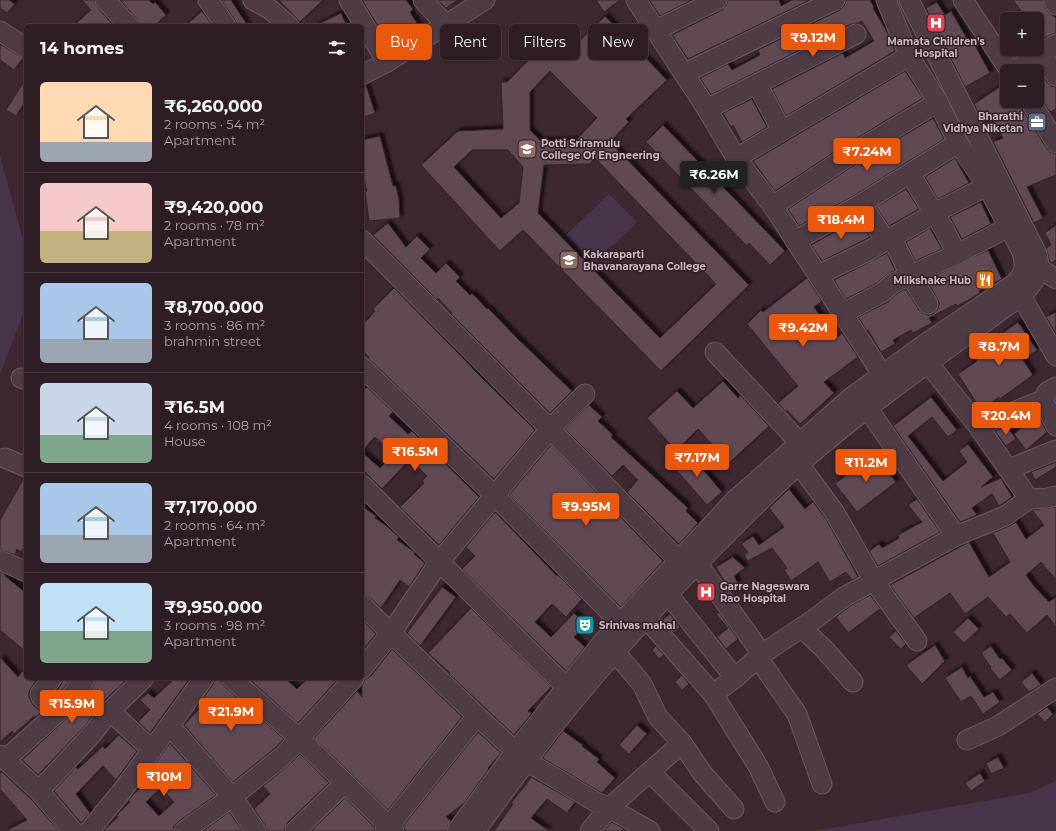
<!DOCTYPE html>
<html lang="en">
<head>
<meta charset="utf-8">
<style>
	:root { --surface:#2e1d25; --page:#3a2a32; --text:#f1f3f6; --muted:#a7a2a7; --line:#493b42; --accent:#ea580c }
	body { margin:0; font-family:Montserrat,sans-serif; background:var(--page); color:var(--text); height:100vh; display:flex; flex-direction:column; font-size:15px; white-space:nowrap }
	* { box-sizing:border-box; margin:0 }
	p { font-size:13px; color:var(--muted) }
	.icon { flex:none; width:22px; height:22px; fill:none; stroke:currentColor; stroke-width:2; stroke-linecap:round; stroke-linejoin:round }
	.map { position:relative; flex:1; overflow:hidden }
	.details { position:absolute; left:24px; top:24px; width:340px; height:656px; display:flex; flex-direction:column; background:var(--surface); border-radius:6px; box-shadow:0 1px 3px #0004,0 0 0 1px var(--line) }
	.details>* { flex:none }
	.guide { position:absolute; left:376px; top:24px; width:380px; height:36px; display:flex; gap:8px }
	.buttons { position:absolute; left:1000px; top:12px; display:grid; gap:8px }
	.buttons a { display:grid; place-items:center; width:44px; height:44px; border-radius:6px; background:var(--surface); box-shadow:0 1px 3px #0004,0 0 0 1px var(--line); font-size:20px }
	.price { position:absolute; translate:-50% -34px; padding:0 9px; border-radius:4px; background:var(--accent); color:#fff; font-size:13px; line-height:26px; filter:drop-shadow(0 1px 2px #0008) }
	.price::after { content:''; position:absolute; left:50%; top:24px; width:12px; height:9px; margin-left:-6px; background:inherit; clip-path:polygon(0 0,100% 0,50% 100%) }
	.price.selected { background:#222; color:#fff }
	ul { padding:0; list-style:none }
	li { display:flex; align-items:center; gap:12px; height:100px; padding:0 16px }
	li+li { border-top:1px solid var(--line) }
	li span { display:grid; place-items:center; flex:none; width:112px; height:80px; border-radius:6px; color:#555 }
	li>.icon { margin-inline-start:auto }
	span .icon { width:48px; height:48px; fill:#fffc; stroke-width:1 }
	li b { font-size:17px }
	h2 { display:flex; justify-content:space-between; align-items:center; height:48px; padding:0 16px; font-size:17px }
	.pill { padding:0 14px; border-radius:6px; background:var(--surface); box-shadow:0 1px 3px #0004,0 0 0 1px var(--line); font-size:14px; line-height:36px }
	.pill.selected { background:var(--accent); color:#fff }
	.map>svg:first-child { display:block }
	.green { fill:#48354b }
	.building { fill:#614953; stroke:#35222a; fill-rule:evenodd; filter:url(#shadow) }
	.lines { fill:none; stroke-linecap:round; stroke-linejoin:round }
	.minor-casing { stroke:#6b5961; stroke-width:21 }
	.minor { stroke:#4e3b43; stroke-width:19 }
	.labels { text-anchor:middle; stroke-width:3; stroke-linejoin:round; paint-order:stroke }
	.poi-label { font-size:10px; font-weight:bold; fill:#c8b8be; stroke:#332028; text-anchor:start }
</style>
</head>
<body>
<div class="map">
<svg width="1056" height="831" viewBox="0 0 1056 831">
	<defs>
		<filter id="shadow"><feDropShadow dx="3.5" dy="-3.5" stdDeviation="1" flood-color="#0009"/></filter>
	</defs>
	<rect width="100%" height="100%" fill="#3d2731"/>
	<g class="green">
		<polygon points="0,156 26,250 26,307 0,374"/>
		<polygon points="609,194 637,222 593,264 565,236"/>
		<polygon points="1056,781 1056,831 815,831 1030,793"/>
	</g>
	<g class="building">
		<polygon points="0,0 9,0 15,4 7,13 0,8"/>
		<polygon points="82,0 94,0 97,7 112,24 110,26 73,26 91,10"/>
		<polygon points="120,0 149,0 153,4 155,2 166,15 154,26 140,26 137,19"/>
		<polygon points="221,0 231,0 248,26 237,26 235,20"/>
		<polygon points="279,0 323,0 300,22"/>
		<polygon points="362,0 406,0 413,9 410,12 420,28 391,47"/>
		<polygon points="438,0 458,0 446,8"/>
		<polygon points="596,0 620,0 604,12"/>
		<polygon points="649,0 692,0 660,16"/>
		<polygon points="728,0 779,0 781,6 792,0 810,0 688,59 672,35 722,10 726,6"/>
		<polygon points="846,0 870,0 874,7 873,8 887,32 895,51 786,116 772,89 843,53 845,58 874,41 862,21 858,23 851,24 711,95 700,78 728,64 732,70 760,55 758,50 840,10 844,6"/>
		<polygon points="1013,0 1042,0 1047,11 1056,18 1056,33 1050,35 1037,43 1037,19 1027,19"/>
		<polygon points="937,2 945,15 951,11 969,42 972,40 990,73 965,87 926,8"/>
		<polygon points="202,11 213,26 185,26"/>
		<polygon points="341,13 347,26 315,26"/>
		<path d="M605,16L667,80L626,119L629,122L610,142L749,285L661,371L523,230L500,251L421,165L458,131L503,129L501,82H507L547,41L563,57ZM550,71L597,118L576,140L541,141L530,130V92ZM472,150H508L523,167L519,203L501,218L454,167ZM595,158L716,284L660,338L538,213L544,165L589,164Z"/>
		<polygon points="0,44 23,58 14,70 0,60"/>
		<polygon points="1038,68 1047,82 1051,86 1056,87 1056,109 1050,112 1037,93 1037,71 1034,71"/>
		<polygon points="905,71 923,98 839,149 775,191 753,161"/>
		<polygon points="26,78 26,100 16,116 6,110"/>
		<polygon points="1007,82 1007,101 1019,101 1021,107 1047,149 1050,152 1056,154 1056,175 1027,187 1043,218 1034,223 993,142 1003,138 989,114 981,119 974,104"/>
		<polygon points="366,85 375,113 362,118 362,86"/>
		<polygon points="752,99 767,127 742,142 733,125 731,127 723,113"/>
		<polygon points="933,118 944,139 855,195 799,226 788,209 851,167"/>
		<polygon points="663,125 764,229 785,251 770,265 749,243 747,246 646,142"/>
		<polygon points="380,136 393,186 396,186 399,200 400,218 369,221 365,191 367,191 362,173 362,140"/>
		<polygon points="955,158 969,183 938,199 925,177"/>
		<polygon points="906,189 919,209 889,226 876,207"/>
		<polygon points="981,202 991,224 962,239 950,217"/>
		<polygon points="858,219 870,237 822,261 811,245"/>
		<polygon points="388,223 406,247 417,236 430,249 421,258 436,273 446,263 460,277 456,281 470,295 472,293 487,309 488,308 518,339 572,391 550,413 451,314 452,313 438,298 437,300 373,235"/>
		<polygon points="1056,225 1056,260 1052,263 1050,262 1046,248 1051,245 1045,233"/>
		<polygon points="930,228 942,249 915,261 906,242"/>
		<polygon points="988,250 1002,279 979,291 980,293 970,299 957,306 956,304 929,318 932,323 913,333 911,330 893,340 895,344 881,352 868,330 867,331 858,317 888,302 899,292 906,289 919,310 922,313 928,315 933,314 938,309 939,303 937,298 926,280"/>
		<polygon points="887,253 895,270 886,275 877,283 846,299 834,280"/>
		<polygon points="807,278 822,301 814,307 836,338 842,333 858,357 824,382 834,393 800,424 787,410 786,412 778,403 798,386 747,324 761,310 763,312"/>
		<polygon points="394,288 462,357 477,373 535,430 494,479 368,358 369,357 362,351 362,326 375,311 373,309"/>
		<polygon points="1056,312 1056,334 1046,317"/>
		<polygon points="1018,322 1037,350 1023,360 1033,375 1000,399 999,397 981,410 958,374 977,361 974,356 1002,338 1000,335"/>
		<polygon points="723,381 738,398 740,395 769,426 729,463 698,429 676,451 647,418 677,391 693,408"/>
		<polygon points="367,387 393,412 389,416 408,434 412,431 479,497 439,545 400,507 424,483 422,481 427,476 410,459 382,489 362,469 362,452 380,468 394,454 375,437 362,451 362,392"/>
		<polygon points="931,397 957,430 948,437 932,417 908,436 943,481 967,462 959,451 968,444 993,477 981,487 1001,478 1012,497 999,506 992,494 972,508 977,515 960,522 893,426"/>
		<polygon points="589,405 602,417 598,421 613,435 611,437 688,508 686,511 698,523 679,544 627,492 638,480 623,465 612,476 565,429"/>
		<polygon points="1038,415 1047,432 1026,450 1014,434"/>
		<polygon points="1007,426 1016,439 1006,446 995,431"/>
		<polygon points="551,445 663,561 621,607 509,495"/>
		<polygon points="688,452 722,492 707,505 672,465"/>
		<polygon points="874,453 896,482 857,512 835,484"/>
		<polygon points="1056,462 1056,467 1035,480 1031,472"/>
		<polygon points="24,478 26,478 26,544 21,552 17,549 15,555 0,549 0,520"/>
		<polygon points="789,489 805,509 813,502 826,519 858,577 852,580 846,572 830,582 818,562 791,581 784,570 787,568 772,548 748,561 744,555 748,552 741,544 753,536 759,545 784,527 769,508"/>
		<polygon points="917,499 940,532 878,566 869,551 879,544 882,548 899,538 898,535 922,522 908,505"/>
		<polygon points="362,506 376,516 375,518 388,527 399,537 397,540 413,551 415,553 414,554 425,563 409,587 400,580 381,608 369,597 362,594"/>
		<polygon points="1056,507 1056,580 1041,562 1026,575 1034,586 1049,602 1056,597 1056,627 1047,615 1027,633 1010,614 1006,617 988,597 965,614 950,593 914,618 890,585 969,542 989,577 1010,562 993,533 1009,526 1016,522 1026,539 1044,525 1032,510"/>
		<polygon points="495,512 557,576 558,575 582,599 566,617 552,604 535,622 551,637 574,613 586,625 574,637 585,647 566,671 462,569 475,556 466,547"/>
		<polygon points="733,557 745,568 734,576 738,583 729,589 716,567"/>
		<polygon points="0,572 5,574 5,576 26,593 26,652 0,630"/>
		<polygon points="442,587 456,597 420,646 407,633"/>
		<polygon points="870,595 883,612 880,609 848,633 836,617 850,606"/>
		<polygon points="471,608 551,687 528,711 532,713 514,735 449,674 450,673 428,653"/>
		<polygon points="719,612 738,639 726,649 717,637 728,628 716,614"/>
		<polygon points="670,614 680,627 674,633 662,620"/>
		<polygon points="968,618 979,629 964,643 953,632"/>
		<polygon points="362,620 376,634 362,651"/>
		<polygon points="896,631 906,644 901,649 889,637"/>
		<polygon points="935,645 945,661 922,684 906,665"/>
		<polygon points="656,646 664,655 659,659 652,650"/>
		<polygon points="991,646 1000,659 1002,658 1012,670 1000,680 990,668 991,667 981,653"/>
		<polygon points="392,649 462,717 388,810 314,738 357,691 362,697 362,686 365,679 371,676"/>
		<polygon points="0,657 18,677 26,667 26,678 36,678 37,679 31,688 29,692 29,697 33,705 42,712 36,717 34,716 14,734 12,731 0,742"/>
		<polygon points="962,667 968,678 970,676 984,697 993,692 1000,702 983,714 971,696 961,702 945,678"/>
		<polygon points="1032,673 1041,685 1029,692 1021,682"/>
		<polygon points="682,675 689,684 682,690 675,682"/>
		<polygon points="63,678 72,678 57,696 54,694 61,685"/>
		<polygon points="97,678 128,678 102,703 84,727 38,775 22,760 66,719 94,685"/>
		<polygon points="175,678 190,678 150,733 138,722 150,710 140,700 148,693 154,698"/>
		<polygon points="215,678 220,678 221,682 224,686 284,739 275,748 233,782 184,725 199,709 197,707 213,684"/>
		<polygon points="248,678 285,678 297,689 308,678 339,678 298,723"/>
		<polygon points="1047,707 1053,714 1045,722 1037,714"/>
		<polygon points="637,725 647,734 629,754 619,745"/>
		<polygon points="563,731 583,745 582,746 599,759 597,762 615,778 602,793 544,759 543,757"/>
		<polygon points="478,732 501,753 488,768 489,769 465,802 446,817 451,821 446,831 406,831 403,826"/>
		<polygon points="119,735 137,751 116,780 103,766 76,794 90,813 81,823 54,791 76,767 78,769 103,746 105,749"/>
		<path d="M170,743L216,795L178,822L174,826L173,831H103L118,817L117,815L130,802L128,800L142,786L140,784L155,767L154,765ZM161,788L174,802L159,816L146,802Z"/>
		<polygon points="300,754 329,783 287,823 284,831 267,831 265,825 254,809 270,794 263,786 290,764"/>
		<polygon points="998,757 1004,768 991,774 986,763"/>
		<polygon points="2,772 31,799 59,831 6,831 27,820 0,789 0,774"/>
		<polygon points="980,773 985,781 971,791 965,783"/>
		<polygon points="531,777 575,802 567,813 547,799 531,818 549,831 494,831 513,804 511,803 525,786"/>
		<polygon points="345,798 375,828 374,831 311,831"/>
		<polygon points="229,812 243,831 203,831"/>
		<polygon points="612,822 624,829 623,831 604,831"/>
	</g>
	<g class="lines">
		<defs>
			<g id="minor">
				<polyline points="105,0 129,26"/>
				<polyline points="208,0 226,26"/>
				<polyline points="253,0 271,10 289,26"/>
				<polyline points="349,0 387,62"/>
				<polyline points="423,0 446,25"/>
				<polyline points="636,0 707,109 736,158 773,206 882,374"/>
				<polyline points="963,0 1010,71"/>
				<polyline points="1053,0 1056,5"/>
				<polyline points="656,30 717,0"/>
				<polyline points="0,31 26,48"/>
				<polyline points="1042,53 1056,76"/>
				<polyline points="1014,71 1056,44"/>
				<polyline points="685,73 835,0"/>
				<polyline points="362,75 387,62 485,0"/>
				<polyline points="757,84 782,131"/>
				<polyline points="1030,101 1056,143"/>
				<polyline points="707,109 856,34"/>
				<polyline points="736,158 909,56"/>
				<polyline points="910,174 944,229 957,254"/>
				<polyline points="861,204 886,241"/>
				<polyline points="773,206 845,158 938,102"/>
				<polyline points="892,238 910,275 928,304"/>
				<polyline points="362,240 550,429 678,560"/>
				<polyline points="795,241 861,204 958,143"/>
				<polyline points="1039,268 1056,279"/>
				<polyline points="818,275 868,251 940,210 997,181"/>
				<polyline points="1021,296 1056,356"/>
				<polyline points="843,313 883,292 893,283 957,254 1009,227"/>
				<polyline points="715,352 799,442"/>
				<polyline points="362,367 495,496 620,622"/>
				<polyline points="21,378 26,380"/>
				<polyline points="1056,387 1047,392 1043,400 1056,426"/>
				<polyline points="868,409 956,536"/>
				<polyline points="978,426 1043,400"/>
				<polyline points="5,458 26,467"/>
				<polyline points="799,464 835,513 873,580 917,641"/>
				<polyline points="1009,469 1056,450"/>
				<polyline points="362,485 566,687"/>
				<polyline points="1029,499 1047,498 1056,496"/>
				<polyline points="0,560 26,572"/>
				<polyline points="697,563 762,654 813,620 844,597 956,536 1005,516 1029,499 978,426 928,363"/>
				<polyline points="668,594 735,678 762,654"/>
				<polyline points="362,605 477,716 526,761 596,802 609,808 650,831"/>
				<polyline points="646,618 713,694 735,678"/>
				<polyline points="802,628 825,650 853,682"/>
				<polyline points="615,652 642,684 658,717 682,743 703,774 734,809"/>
				<polyline points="758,658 797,714 822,784"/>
				<polyline points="362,669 391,633 440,561 550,429 585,394"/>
				<polyline points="52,678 40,694 41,697 58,712"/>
				<polyline points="231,678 299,738 394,831"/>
				<polyline points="713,694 758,766 775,802"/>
				<polyline points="110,711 152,750"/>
				<polyline points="170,726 232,797 256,831"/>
				<polyline points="967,740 998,726 1056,688"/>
				<polyline points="0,755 39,791 73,831"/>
				<polyline points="5,760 58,712 86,678"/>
				<polyline points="650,772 709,831"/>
				<polyline points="39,791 92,734 110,711 144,678"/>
				<polyline points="89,831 122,791 204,678"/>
				<polyline points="184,831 232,797 283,756 354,678"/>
				<polyline points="295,831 345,783"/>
				<polyline points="385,831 477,716"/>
				<path d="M457,831L515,752L602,643L735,500L853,396L925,344L1014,284C1025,273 1026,267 1022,252L987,186L958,143L938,102L909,56L886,0"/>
				<path d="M475,831C498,799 522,767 546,735C593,675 644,618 697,564C730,530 764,496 799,464C869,403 946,350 1021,296C1028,289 1038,278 1039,268C1039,264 1038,259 1037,254L909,0"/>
				<polyline points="590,831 609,808 682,743"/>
			</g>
		</defs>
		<use href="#minor" class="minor-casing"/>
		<use href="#minor" class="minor"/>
	</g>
	<defs>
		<symbol id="hospital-square" viewBox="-11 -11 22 22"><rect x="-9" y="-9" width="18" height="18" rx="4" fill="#e0444e" stroke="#332028"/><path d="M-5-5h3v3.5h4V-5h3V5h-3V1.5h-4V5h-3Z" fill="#fff"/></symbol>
		<symbol id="office-square" viewBox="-11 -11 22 22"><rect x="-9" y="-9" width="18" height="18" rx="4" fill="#5c6f8a" stroke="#332028"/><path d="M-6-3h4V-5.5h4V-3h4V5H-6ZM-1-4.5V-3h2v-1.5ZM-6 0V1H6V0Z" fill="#fff"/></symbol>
		<symbol id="university-square" viewBox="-11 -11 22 22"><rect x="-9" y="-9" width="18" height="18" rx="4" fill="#8d6e63" stroke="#332028"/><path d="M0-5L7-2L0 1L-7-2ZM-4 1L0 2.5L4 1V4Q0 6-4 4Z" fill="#fff"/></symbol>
		<symbol id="restaurant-square" viewBox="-11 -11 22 22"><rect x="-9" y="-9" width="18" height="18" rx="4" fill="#e8710a" stroke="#332028"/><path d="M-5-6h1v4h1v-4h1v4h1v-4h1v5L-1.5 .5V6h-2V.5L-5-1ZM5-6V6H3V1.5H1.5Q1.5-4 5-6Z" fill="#fff"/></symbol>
		<symbol id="theatre-square" viewBox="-11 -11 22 22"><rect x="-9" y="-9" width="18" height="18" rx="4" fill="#0f9aa8" stroke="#332028"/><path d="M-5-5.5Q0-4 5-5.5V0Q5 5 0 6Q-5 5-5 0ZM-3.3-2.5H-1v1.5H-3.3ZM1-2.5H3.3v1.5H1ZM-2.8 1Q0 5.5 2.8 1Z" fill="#fff"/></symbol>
	</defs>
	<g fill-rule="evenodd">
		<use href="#hospital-square" x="925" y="12" width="22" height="22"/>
		<use href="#office-square" x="1026" y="111" width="22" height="22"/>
		<use href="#university-square" x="516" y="138" width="22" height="22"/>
		<use href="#university-square" x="558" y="249" width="22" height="22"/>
		<use href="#restaurant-square" x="974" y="269" width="22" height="22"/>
		<use href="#hospital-square" x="695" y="581" width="22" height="22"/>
		<use href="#theatre-square" x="574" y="614" width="22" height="22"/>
	</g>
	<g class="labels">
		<g class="poi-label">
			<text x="936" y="45" text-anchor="middle">Mamata Children's<tspan x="936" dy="12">Hospital</tspan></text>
			<text x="1023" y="120" text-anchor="end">Bharathi<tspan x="1023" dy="12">Vidhya Niketan</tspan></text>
			<text x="541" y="147">Potti Sriramulu<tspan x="541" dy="12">College Of Engneering</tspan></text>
			<text x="583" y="258">Kakaraparti<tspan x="583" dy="12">Bhavanarayana College</tspan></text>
			<text x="971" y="284" text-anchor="end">Milkshake Hub</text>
			<text x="720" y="590">Garre Nageswara<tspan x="720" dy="12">Rao Hospital</tspan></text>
			<text x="599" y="629">Srinivas mahal</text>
		</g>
	</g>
</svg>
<div class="buttons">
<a>+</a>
<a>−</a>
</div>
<b class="price" style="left:813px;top:58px">₹9.12M</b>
<b class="price" style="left:867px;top:172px">₹7.24M</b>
<b class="price selected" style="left:714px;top:195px">₹6.26M</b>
<b class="price" style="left:841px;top:240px">₹18.4M</b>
<b class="price" style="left:803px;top:348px">₹9.42M</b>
<b class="price" style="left:999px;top:367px">₹8.7M</b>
<b class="price" style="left:1006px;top:436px">₹20.4M</b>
<b class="price" style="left:415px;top:472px">₹16.5M</b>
<b class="price" style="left:697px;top:478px">₹7.17M</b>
<b class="price" style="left:866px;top:483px">₹11.2M</b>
<b class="price" style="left:586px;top:527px">₹9.95M</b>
<b class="price" style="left:72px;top:724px">₹15.9M</b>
<b class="price" style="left:231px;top:732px">₹21.9M</b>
<b class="price" style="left:164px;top:797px">₹10M</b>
<div class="guide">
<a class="pill selected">Buy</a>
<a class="pill">Rent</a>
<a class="pill">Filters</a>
<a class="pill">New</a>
</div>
<section class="details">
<h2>14 homes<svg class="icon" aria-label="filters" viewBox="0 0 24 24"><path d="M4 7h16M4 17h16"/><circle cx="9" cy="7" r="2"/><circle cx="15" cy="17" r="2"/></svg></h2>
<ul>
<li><span style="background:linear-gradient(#ffd9b3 75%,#9aa5b1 0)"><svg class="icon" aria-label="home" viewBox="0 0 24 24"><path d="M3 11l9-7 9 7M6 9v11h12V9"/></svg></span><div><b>₹6,260,000</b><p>2 rooms · 54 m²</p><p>Apartment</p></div></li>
<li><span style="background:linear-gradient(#f6c9c9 60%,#c2b280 0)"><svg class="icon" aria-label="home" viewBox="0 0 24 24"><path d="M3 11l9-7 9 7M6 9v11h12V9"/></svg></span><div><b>₹9,420,000</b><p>2 rooms · 78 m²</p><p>Apartment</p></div></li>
<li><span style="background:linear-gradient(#a9c7e8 70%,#9aa5b1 0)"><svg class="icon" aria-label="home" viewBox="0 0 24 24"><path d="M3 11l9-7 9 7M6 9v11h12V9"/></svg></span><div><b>₹8,700,000</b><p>3 rooms · 86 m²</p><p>brahmin street</p></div></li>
<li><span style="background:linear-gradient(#c9d6e8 65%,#7fa58c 0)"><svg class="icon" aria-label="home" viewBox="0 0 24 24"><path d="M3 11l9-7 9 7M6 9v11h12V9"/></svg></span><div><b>₹16.5M</b><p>4 rooms · 108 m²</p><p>House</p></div></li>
<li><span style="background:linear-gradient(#a9c7e8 65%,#9aa5b1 0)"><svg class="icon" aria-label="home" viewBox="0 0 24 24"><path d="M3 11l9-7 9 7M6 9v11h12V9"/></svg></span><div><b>₹7,170,000</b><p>2 rooms · 64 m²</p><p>Apartment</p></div></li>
<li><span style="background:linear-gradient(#bfe0f5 60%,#7fa58c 0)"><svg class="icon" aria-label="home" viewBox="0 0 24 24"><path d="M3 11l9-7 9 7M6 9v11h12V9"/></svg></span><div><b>₹9,950,000</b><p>3 rooms · 98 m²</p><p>Apartment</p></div></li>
</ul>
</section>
</div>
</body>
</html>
